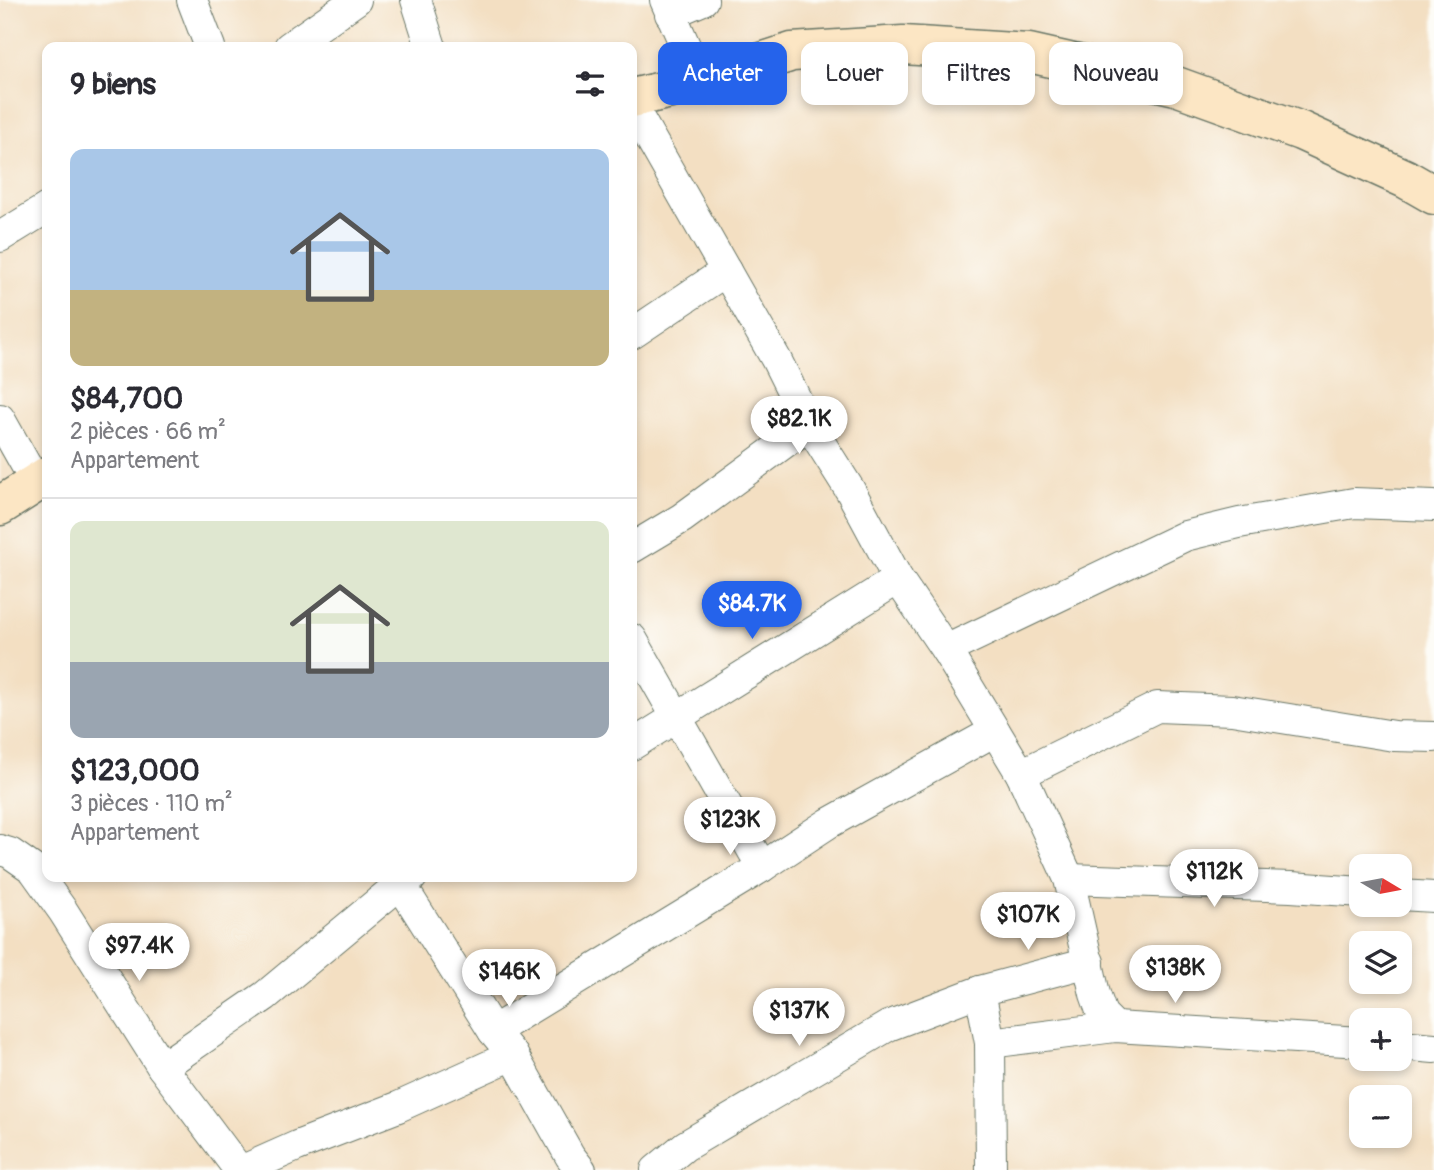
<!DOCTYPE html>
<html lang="fr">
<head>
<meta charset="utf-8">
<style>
	:root { --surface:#fff; --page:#f2f2f3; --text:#2b2b33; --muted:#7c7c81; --line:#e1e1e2; --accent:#2563eb }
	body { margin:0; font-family:Pangolin,sans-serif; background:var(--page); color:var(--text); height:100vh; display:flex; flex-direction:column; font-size:26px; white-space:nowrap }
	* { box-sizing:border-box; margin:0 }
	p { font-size:23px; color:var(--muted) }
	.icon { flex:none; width:38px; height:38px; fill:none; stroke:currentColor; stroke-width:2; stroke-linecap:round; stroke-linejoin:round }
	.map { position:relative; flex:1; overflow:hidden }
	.sheet { position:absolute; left:42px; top:42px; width:595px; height:840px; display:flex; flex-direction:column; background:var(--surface); border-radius:14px; box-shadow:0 4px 10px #0003 }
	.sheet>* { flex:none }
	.banner { position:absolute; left:658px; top:42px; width:665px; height:63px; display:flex; gap:14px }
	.needle { width:46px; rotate:100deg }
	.buttons { position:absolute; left:1349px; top:854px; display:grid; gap:14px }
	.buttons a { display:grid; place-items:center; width:63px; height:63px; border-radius:14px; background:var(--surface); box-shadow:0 4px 10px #0003; font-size:35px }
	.price { position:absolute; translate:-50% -60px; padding:0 16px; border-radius:24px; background:#fff; color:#222; font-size:23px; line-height:46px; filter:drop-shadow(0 2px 4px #0008) }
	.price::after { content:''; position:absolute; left:50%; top:42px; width:21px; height:16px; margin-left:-10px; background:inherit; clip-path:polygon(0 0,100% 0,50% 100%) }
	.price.selected { background:var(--accent); color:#fff }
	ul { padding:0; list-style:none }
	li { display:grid; align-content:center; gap:14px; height:371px; padding:0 28px }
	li+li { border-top:2px solid var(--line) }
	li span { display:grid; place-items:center; height:217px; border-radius:14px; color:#555 }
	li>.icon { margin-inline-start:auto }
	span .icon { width:126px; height:126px; fill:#fffc; stroke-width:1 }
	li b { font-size:30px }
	h2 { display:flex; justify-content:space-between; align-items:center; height:84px; padding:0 28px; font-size:30px }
	.pill { padding:0 24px; border-radius:14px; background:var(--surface); box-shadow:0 4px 10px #0003; font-size:24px; line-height:63px }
	.pill.selected { background:var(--accent); color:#fff }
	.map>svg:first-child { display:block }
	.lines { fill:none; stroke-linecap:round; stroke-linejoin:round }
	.street-casing { stroke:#697666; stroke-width:32 }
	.secondary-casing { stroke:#697666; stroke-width:41 }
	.street { stroke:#fff; stroke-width:30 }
	.secondary { stroke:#fce6c4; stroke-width:38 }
</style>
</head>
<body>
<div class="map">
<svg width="1434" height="1170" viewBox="0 0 1434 1170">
	<rect width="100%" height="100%" fill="#fdfcf7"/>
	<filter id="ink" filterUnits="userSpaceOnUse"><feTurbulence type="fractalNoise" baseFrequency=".0143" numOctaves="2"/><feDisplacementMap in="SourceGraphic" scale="14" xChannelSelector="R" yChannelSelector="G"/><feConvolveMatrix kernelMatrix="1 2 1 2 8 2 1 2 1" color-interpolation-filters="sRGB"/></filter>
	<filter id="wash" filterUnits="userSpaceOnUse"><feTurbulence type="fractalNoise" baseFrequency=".00686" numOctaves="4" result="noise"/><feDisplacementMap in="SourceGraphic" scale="28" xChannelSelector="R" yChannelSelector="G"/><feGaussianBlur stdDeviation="1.57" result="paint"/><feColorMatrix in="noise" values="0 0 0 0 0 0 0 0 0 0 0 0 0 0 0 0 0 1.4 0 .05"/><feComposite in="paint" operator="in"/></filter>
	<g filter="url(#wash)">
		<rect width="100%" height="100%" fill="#f3dfc2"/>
	</g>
	<g filter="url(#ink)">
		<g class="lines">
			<defs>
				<g id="street">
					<polyline points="192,0 210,47"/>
					<polyline points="416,0 431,47"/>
					<polyline points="665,0 701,82"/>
					<polyline points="670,14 703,0"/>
					<polyline points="289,47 356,0"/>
					<polyline points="632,106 776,359 809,425 850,490 898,579 946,650 1021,774 1069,879 1095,994 1102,1014 1115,1027"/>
					<polyline points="0,237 47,208"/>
					<polyline points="632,334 726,271"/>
					<polyline points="0,419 36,483"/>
					<polyline points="632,548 682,518 809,425"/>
					<polyline points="632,639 762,867"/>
					<polyline points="946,650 1185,536 1239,523 1354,503 1434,506"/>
					<polyline points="632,745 898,579"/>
					<polyline points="1021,774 1157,707 1232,710 1394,736 1434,737"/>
					<polyline points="0,850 10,853 33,869 63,911 162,1067 239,1170"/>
					<polyline points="396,877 493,1031 513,1055 570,1156 581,1170"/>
					<polyline points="1069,879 1291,887 1362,892"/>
					<polyline points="1400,895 1434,897"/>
					<polyline points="980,991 990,1043 991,1170"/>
					<polyline points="493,1031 762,867 829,823 995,731"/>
					<polyline points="990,1043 1115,1027 1362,1042"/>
					<polyline points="1400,1045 1434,1048"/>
					<polyline points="162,1067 265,996 400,884 412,877"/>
					<polyline points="243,1170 297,1146 398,1107 513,1055"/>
					<polyline points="656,1170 685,1146 888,1026 980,991 1089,962"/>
				</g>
				<g id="secondary">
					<polyline points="632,98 701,82 792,52 903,45 1029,53 1176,86 1301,131 1406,179 1434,195"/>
					<polyline points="0,506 47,476"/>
				</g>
			</defs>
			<use href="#street" class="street-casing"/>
			<use href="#secondary" class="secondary-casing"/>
			<use href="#street" class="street"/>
			<use href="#secondary" class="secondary"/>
		</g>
	</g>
</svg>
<div class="buttons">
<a><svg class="needle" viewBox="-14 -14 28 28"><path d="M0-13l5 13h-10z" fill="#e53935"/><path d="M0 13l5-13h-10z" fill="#7c7c81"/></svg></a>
<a><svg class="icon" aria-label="layers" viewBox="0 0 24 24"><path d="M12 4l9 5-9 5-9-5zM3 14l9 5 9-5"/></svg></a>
<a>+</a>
<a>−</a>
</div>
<b class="price" style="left:799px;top:456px">$82.1K</b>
<b class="price selected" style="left:752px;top:641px">$84.7K</b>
<b class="price" style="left:730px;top:857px">$123K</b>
<b class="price" style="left:1214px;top:909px">$112K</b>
<b class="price" style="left:1028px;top:952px">$107K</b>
<b class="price" style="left:139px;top:983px">$97.4K</b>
<b class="price" style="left:1175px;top:1005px">$138K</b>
<b class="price" style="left:509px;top:1009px">$146K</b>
<b class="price" style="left:799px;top:1048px">$137K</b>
<div class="banner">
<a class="pill selected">Acheter</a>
<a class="pill">Louer</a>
<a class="pill">Filtres</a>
<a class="pill">Nouveau</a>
</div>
<section class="sheet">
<h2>9 biens<svg class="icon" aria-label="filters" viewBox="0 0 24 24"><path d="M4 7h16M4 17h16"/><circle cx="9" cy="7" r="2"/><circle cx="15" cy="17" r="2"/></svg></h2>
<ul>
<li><span style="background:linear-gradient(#a9c7e8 65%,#c2b280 0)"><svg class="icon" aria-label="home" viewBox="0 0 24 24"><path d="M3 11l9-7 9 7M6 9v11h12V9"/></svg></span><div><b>$84,700</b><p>2 pièces · 66 m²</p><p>Appartement</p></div></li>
<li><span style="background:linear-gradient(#dfe7d0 65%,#9aa5b1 0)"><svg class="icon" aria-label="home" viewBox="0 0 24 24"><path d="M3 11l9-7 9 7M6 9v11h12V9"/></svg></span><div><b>$123,000</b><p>3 pièces · 110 m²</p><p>Appartement</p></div></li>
</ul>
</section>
</div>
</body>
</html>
